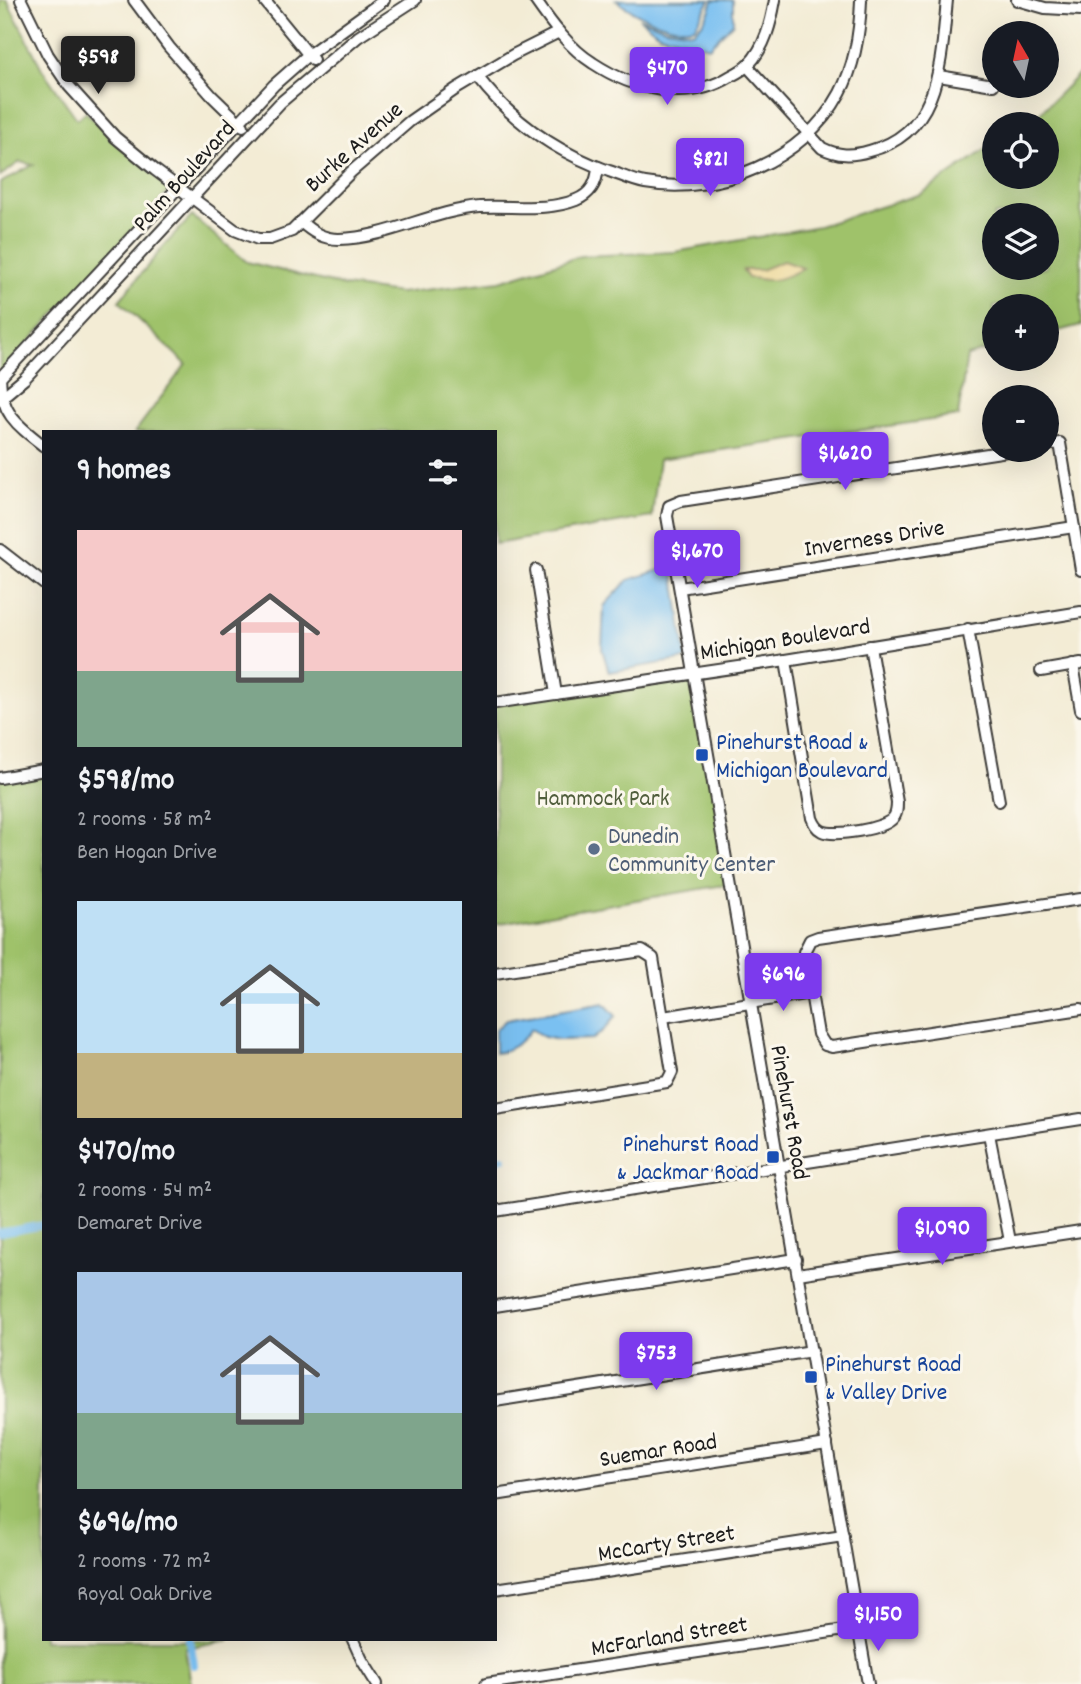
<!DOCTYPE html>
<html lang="en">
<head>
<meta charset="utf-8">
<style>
	:root { --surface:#171b24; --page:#20242c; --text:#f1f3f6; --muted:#9ea1a6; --accent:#7c3aed }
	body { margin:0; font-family:Dekko,sans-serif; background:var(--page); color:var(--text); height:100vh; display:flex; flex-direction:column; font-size:26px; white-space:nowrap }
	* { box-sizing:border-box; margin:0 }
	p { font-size:23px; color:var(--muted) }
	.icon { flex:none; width:38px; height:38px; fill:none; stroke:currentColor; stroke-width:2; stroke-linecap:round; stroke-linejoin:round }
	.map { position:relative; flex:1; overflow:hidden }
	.details { position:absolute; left:42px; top:430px; width:455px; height:1211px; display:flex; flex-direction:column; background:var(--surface); border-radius:0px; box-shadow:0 7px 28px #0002 }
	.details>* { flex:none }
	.needle { width:46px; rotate:351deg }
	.buttons { position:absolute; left:982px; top:21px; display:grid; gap:14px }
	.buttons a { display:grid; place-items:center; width:77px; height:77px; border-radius:50%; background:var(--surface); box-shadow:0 7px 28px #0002; font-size:35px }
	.price { position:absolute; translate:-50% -60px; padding:0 16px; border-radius:7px; background:var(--accent); color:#fff; font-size:23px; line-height:46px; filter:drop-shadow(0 2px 4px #0008) }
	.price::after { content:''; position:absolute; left:50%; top:42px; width:21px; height:16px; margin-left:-10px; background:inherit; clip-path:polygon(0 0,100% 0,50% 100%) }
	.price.current { background:#222; color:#fff }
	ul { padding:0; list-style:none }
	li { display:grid; align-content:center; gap:14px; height:371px; padding:0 35px }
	li span { display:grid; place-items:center; height:217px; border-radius:0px; color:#555 }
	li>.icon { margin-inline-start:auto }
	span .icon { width:126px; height:126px; fill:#fffc; stroke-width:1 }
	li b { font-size:30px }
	h2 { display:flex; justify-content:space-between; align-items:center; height:84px; padding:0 35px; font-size:30px }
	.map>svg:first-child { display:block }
	.green { fill:#9fc26b; stroke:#5e6f44; stroke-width:2; fill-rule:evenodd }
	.sand { fill:#eeda9e; stroke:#857b5d; stroke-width:2 }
	.water { fill:#7ac0f1; stroke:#4b6e86; stroke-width:2 }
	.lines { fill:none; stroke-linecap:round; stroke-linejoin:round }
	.canal { stroke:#7ac0f1; stroke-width:8 }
	.minor-casing { stroke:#3c3b38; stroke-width:14 }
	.minor { stroke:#fff; stroke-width:10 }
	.transit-dot { fill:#1a4fb4; stroke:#fbf7ec; stroke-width:2.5 }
	.service-dot { fill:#5c6f8a; stroke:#fbf7ec; stroke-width:2.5 }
	.labels { text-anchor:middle; stroke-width:6; stroke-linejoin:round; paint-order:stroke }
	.street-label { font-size:24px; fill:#1c1c1c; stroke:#fbf7ec }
	.transit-label { font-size:24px; fill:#164399; stroke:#fbf7ec; text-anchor:start }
	.park-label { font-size:24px; fill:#505e3c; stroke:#fbf7ec }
	.service-label { font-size:24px; fill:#4e5e75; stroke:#fbf7ec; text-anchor:start }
</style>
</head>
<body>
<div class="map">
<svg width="1081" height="1684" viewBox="0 0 1081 1684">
	<rect width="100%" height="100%" fill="#fbf7ec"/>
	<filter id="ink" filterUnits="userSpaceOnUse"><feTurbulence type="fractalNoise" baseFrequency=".0143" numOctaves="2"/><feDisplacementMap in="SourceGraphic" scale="14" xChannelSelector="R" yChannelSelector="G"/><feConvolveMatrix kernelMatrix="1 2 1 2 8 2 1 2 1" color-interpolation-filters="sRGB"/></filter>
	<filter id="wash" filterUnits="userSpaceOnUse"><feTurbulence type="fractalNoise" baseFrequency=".00686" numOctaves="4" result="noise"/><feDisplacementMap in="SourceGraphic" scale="28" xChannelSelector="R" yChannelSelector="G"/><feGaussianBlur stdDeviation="1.57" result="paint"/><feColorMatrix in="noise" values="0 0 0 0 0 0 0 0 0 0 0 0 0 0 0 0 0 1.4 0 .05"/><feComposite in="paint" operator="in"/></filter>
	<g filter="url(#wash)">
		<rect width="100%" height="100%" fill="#f3ecd5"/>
		<g class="green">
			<polygon points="0,0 7,0 42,69 77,119 86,112 113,140 172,188 0,373 0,183 33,165 20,162 0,176"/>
			<path d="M1081,72V325L1047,334L1046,306H994V348L967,356L958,416L659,459L652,517L495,544V432H135L186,364L119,301L163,247L192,216L247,262L344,286L400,293L500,281L581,256L675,252L819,226L921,194L994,144V177H1046V124H1023L1041,112ZM994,215H1046V268H994Z"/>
			<polygon points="696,673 730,884 495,924 495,704"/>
			<polygon points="44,773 44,1640 229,1640 185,1648 191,1684 0,1684 0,779"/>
		</g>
		<path class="sand" d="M783,261L803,268C794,273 781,280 770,280C763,280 755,278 748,278L743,270H761Z"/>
		<g class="water">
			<path d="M616,0H710L695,27C673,33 633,14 616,0Z"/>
			<path d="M713,0H733V23L709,47L659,34L639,18L665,28L693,32C703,25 710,12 713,0Z"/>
			<polygon points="666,568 673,569 686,659 609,672 602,649 604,606 628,580"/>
			<path d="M604,1003L616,1016L603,1031L593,1039L559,1040L544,1037L531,1029C522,1042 511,1051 495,1053V1030L506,1020Z"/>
		</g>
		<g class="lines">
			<g class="canal">
				<polyline points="495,1159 503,1158"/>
				<polyline points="0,1233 44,1225"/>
				<polyline points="190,1640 194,1665"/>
			</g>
		</g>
	</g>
	<g filter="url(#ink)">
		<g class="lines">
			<defs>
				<g id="minor">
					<polyline points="21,0 48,55 69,86 115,137 155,170 235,230 258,239 270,239 292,231 351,172 410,121 456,89 513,55 559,32"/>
					<polyline points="134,0 169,47 212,96 243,126"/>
					<polyline points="264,0 313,60"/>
					<path d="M535,0C551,23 569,48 593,63C634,90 688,103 731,76C737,73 744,69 749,64C765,47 771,23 775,0"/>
					<polyline points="1017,0 1045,8 1081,10"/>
					<path d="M747,66L822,148C838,156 852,156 869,151C941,133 941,60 947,0"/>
					<path d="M477,76C512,122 556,152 609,171C621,175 633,181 645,183C718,196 804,160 840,93C855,65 860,31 861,0"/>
					<polyline points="939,76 993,85"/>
					<path d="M301,222C312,232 323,239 339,239C388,238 431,211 480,207C512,205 545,212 576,200C591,194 597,183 598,167"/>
					<polyline points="0,378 274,85 308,55 384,0"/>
					<path d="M0,378C1,414 17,425 44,446"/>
					<polyline points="0,399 24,379 280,103 358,37 415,0"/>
					<polyline points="1046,445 1060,443 1081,570"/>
					<polyline points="0,550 44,584"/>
					<polyline points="536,570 556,694"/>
					<polyline points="680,588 1074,527"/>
					<polyline points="968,629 999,801"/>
					<path d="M786,660L812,818C814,823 816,828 822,831C834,837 885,829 893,818C897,814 897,808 897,802L870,646"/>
					<polyline points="1073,665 1081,710"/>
					<polyline points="1041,671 1081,664"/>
					<polyline points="495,703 786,660 1081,612"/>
					<polyline points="0,778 44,770"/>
					<polyline points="1081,899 818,937 810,940 804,952 818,1034 825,1045 832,1047 1081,1009"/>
					<polyline points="495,973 642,951 653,958 672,1072 667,1082 495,1109"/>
					<polyline points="663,1017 811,993"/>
					<polyline points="989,1134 1010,1241"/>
					<polyline points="495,1211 1081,1119"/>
					<polyline points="798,1274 1081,1231"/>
					<polyline points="495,1306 796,1259"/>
					<polyline points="495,1401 812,1351"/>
					<polyline points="495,1495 827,1444"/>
					<polyline points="495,1589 843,1536"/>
					<polyline points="353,1640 362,1660 377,1684"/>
					<polyline points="486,1684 858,1628"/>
					<polyline points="868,1684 667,516 669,506 681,501 1014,450"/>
				</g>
			</defs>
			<use href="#minor" class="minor-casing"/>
			<use href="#minor" class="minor"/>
		</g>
	</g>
	<g class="transit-dot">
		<rect x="695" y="748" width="14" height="14" rx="3.5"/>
		<rect x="766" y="1150" width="14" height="14" rx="3.5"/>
		<rect x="804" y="1370" width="14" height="14" rx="3.5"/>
	</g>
	<circle class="service-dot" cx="594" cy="849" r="7"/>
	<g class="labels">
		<g class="street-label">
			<text transform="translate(353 146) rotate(-42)" y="8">Burke Avenue</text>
			<text transform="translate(183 175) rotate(-48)" y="8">Palm Boulevard</text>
			<text transform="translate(874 537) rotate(-9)" y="8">Inverness Drive</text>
			<text transform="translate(785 638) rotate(-9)" y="8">Michigan Boulevard</text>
			<text transform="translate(791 1112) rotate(80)" y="8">Pinehurst Road</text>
			<text transform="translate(658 1449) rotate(-9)" y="8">Suemar Road</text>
			<text transform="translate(666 1542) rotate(-9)" y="8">McCarty Street</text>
			<text transform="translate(669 1635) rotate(-9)" y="8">McFarland Street</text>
		</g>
		<g class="transit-label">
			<text x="716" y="749">Pinehurst Road &amp;<tspan x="716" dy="28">Michigan Boulevard</tspan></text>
			<text x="759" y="1151" text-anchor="end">Pinehurst Road<tspan x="759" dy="28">&amp; Jackmar Road</tspan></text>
			<text x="825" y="1371">Pinehurst Road<tspan x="825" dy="28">&amp; Valley Drive</tspan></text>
		</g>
		<g class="park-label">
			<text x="603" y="805">Hammock Park</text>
		</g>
		<g class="service-label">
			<text x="608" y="843">Dunedin<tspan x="608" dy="28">Community Center</tspan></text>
		</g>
	</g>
</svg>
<div class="buttons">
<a><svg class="needle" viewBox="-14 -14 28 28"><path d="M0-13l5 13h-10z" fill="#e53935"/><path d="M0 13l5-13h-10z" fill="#9ea1a6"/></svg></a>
<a><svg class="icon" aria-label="locate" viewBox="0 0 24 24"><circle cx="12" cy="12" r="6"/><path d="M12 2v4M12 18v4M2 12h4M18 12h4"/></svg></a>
<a><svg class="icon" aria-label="layers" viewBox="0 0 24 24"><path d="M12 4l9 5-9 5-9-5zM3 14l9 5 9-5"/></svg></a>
<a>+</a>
<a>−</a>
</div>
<b class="price current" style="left:98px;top:96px">$598</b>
<b class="price" style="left:667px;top:107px">$470</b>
<b class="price" style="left:710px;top:198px">$821</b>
<b class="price" style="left:845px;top:492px">$1,620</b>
<b class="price" style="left:697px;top:590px">$1,670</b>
<b class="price" style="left:783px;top:1013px">$696</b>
<b class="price" style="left:942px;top:1267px">$1,090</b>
<b class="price" style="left:656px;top:1392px">$753</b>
<b class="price" style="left:878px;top:1653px">$1,150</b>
<section class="details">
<h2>9 homes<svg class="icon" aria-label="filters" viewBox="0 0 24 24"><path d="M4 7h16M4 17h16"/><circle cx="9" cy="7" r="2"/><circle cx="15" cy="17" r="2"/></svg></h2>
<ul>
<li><span style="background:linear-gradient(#f6c9c9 65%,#7fa58c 0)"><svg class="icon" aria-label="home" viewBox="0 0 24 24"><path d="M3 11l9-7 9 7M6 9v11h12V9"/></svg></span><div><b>$598/mo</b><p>2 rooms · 58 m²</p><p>Ben Hogan Drive</p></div></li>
<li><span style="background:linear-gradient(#bfe0f5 70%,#c2b280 0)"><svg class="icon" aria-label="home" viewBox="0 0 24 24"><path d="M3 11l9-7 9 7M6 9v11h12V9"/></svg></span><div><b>$470/mo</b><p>2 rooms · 54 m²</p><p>Demaret Drive</p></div></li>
<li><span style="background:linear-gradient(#a9c7e8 65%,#7fa58c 0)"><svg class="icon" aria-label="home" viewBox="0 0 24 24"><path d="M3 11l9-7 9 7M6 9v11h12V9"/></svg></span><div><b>$696/mo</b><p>2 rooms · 72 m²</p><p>Royal Oak Drive</p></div></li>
</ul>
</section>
</div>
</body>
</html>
